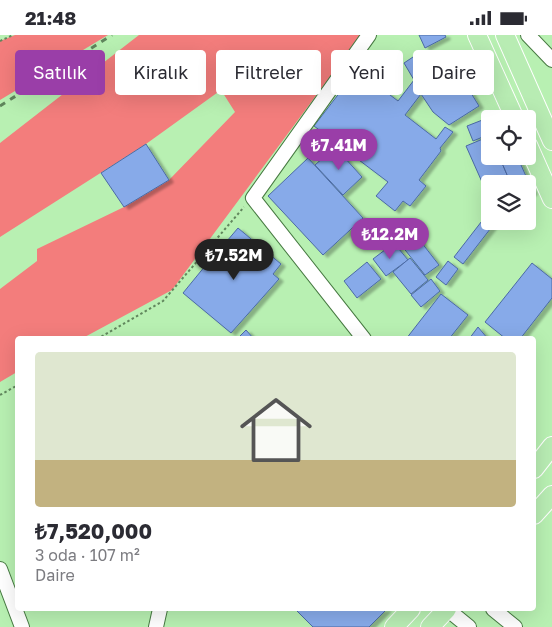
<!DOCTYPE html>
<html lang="tr">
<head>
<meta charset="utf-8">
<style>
	:root { --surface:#fff; --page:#f7f7f7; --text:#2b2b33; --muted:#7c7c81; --line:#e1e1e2; --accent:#9a3ea8 }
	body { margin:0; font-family:"Golos Text",sans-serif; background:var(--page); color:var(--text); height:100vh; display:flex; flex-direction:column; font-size:19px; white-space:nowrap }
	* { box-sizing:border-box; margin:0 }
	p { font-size:16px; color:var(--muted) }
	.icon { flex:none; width:28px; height:28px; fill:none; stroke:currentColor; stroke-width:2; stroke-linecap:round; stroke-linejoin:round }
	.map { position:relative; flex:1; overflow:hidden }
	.sheet { position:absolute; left:15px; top:301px; width:521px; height:275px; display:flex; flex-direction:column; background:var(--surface); border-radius:5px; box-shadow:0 5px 20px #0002 }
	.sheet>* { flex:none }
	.guide { position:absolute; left:15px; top:15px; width:522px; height:45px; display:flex; gap:10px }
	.buttons { position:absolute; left:481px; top:75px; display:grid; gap:10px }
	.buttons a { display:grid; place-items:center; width:55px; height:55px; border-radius:5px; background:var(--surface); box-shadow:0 5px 20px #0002; font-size:25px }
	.price { position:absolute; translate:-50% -42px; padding:0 11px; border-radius:18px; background:var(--accent); color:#fff; font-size:16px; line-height:32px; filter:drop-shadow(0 1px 2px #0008) }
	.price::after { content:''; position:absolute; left:50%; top:30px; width:15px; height:11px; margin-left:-8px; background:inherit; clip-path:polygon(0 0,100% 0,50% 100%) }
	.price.current { background:#222; color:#fff }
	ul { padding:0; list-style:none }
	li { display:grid; align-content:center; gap:10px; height:265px; padding:0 20px }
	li+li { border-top:1px solid var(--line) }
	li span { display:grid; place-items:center; height:155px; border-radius:5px; color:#555 }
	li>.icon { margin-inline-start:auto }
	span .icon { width:90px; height:90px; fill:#fffc; stroke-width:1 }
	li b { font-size:21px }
	.pill { padding:0 18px; border-radius:5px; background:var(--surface); box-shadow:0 5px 20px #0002; font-size:18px; line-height:45px }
	.pill.current { background:var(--accent); color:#fff }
	.status { display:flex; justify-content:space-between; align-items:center; height:35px; padding:0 25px; background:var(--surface); direction:ltr }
	.status svg { height:14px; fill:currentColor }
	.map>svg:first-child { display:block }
	.forest { fill:#f37d7c }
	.building { fill:#87aae9; stroke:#4b6aa5; filter:url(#shadow) }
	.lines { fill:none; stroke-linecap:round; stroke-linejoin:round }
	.minor-casing { stroke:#477a42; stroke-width:16 }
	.major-casing { stroke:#fff; stroke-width:20 }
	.path { stroke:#61875d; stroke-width:2; stroke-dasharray:2.5 2.5; stroke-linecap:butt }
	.minor { stroke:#fff; stroke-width:14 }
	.major { stroke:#b8ecb3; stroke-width:18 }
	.rail { stroke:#5f855c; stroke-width:3; stroke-dasharray:6 6; stroke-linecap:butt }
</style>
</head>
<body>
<div class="status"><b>21:48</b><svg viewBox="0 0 49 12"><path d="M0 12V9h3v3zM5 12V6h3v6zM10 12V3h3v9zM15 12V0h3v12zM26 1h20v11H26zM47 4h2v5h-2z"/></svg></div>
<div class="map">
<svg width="552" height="592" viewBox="0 0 552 592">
	<defs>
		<filter id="shadow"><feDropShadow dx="4.5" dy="2.5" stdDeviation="1" flood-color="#0004"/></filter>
	</defs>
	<rect width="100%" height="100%" fill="#b8f0b2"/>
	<g class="forest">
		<polygon points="15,0 108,0 0,65 0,6"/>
		<polygon points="139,0 361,0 172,255 81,304 18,304 17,337 0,347 0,254 37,226 37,214 124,172 169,145 235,77 221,55 146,109 0,202 0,108"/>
	</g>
	<g class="building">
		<polygon points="419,0 445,0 446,2 425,13"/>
		<polygon points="419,18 427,32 447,19 479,71 449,90 433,77 421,59 405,80 436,104 445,92 453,97 440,113 441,116 419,145 426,151 410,171 403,166 395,176 376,161 388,147 314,91 357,35 398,66 414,45 404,28"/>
		<polygon points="485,84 490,96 490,99 473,106 467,91"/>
		<polygon points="490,101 490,121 499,121 511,149 490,149 490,165 466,111"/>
		<polygon points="146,109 169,145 124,172 101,138"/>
		<polygon points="335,112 362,142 343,160 315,130"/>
		<polygon points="499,121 517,121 533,157 528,160 528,149 511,149"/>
		<polygon points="308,123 363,183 323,220 268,161"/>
		<polygon points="485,182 494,189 463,229 454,222"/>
		<polygon points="404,185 439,230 425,240 390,196"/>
		<polygon points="238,193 281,229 273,239 279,244 231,298 183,258 210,225 214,229 225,217 221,213"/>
		<polygon points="394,208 408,225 386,241 373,224"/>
		<polygon points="410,223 428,245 411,259 393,237"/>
		<polygon points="448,226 458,234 446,250 436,242"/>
		<polygon points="367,227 381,244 357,263 344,246"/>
		<polygon points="532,228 552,244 552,263 520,304 506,304 485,287"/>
		<polygon points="431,244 440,256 421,272 411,260"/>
		<polygon points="441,259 468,280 449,304 406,304"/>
		<polygon points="478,292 488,304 469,304"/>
		<polygon points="246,295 254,304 237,304"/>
		<polygon points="295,574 387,574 369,592 313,592"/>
	</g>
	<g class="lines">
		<defs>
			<g id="minor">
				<polyline points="528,0 552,25"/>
				<polyline points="364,304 253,163 369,0"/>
				<polyline points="0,534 22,592"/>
				<polyline points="447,574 469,592"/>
				<polyline points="493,574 515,592"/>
				<polyline points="156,592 160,574"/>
			</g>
			<g id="major">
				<polyline points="477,0 515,84"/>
				<polyline points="505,0 552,106"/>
				<polyline points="528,110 552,164"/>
				<polyline points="534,434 552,411"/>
				<polyline points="534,480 552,460"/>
				<polyline points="394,592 411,574"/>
				<polyline points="430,592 447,574"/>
			</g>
		</defs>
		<use href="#minor" class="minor-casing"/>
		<use href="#major" class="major-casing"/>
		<g class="path">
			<polyline points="0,6 13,0"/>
			<polyline points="97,304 163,266 244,172"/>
			<polyline points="0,360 18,350"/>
		</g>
		<use href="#minor" class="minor"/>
		<use href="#major" class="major"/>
		<polyline class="rail" points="0,71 112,0"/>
	</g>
</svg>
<div class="buttons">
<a><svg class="icon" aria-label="locate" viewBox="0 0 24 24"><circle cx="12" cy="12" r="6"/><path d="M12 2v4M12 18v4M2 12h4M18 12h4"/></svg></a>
<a><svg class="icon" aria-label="layers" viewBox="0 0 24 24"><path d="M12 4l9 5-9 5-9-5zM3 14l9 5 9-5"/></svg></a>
</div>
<b class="price" style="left:339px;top:136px">₺7.41M</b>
<b class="price" style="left:390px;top:225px">₺12.2M</b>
<b class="price current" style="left:234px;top:246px">₺7.52M</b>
<div class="guide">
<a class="pill current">Satılık</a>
<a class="pill">Kiralık</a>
<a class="pill">Filtreler</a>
<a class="pill">Yeni</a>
<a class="pill">Daire</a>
</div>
<section class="sheet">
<ul>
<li><span style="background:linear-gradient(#dfe7d0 70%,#c2b280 0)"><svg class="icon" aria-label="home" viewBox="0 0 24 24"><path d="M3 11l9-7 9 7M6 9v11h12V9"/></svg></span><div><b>₺7,520,000</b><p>3 oda · 107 m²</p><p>Daire</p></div></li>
</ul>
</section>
</div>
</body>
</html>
